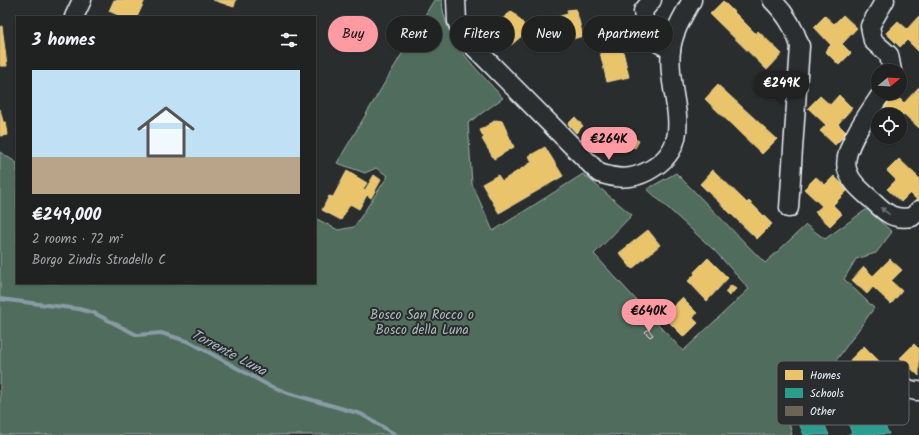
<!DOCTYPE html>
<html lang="en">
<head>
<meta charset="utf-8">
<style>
	:root { --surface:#202222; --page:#2d2f2f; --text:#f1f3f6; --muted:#a2a4a5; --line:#3d3f40; --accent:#ff9aa2 }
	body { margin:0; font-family:Kalam,sans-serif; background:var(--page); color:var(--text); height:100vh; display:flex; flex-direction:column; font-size:15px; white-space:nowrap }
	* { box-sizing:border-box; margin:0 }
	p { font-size:13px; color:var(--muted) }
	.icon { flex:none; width:22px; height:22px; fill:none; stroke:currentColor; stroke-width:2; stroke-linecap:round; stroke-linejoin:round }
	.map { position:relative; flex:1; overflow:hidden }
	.side { position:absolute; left:16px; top:16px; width:300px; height:268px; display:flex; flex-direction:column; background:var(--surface); border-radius:0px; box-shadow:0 1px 3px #0004,0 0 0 1px var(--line) }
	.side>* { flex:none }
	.top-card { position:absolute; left:328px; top:16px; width:380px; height:36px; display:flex; gap:8px }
	.needle { width:26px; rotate:72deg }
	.tools { position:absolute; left:871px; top:64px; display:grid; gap:8px }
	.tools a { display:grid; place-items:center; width:36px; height:36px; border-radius:50%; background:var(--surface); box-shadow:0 1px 3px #0004,0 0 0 1px var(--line); font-size:20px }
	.price { position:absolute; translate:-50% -34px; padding:0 9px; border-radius:14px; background:var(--accent); color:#111; font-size:13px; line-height:26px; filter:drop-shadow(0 1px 2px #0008) }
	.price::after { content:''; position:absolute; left:50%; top:24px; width:12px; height:9px; margin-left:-6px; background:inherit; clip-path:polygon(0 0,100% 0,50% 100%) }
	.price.current { background:#222; color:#fff }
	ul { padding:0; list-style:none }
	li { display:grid; align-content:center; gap:8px; height:212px; padding:0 16px }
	li span { display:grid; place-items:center; height:124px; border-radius:0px; color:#555 }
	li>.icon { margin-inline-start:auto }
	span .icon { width:72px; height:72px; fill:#fffc; stroke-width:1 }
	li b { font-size:17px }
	h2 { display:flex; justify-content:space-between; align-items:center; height:48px; padding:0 16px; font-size:17px }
	.tag { padding:0 14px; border-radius:18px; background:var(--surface); box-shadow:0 1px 3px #0004,0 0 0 1px var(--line); font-size:14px; line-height:36px }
	.tag.current { background:var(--accent); color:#111 }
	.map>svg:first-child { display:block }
	.green { fill:#506c5c; stroke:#9caeaa }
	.homes { fill:#e9c46a; stroke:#e9d295 }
	.schools { fill:#2a9d8f; stroke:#63b6ae }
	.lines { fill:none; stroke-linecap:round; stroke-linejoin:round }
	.stream { stroke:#899ca5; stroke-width:4 }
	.building { fill:#6c6454; stroke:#e8f1f8 }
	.minor-casing { stroke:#e8f1f8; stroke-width:21 }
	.minor { stroke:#2a2d2e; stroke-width:18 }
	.oneway { fill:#6c7275 }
	.labels { text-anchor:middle; stroke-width:4; stroke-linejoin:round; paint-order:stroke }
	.park-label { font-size:13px; fill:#abbcba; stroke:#2a2d2e }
	.water-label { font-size:14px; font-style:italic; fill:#a9b8c1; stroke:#2a2d2e }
	.key { fill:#2a2d2e; stroke:#63686b; stroke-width:1 }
	.key-label { font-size:11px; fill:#e8f1f8 }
</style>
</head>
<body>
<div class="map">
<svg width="919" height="435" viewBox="0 0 919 435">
	<rect width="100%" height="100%" fill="#2a2d2e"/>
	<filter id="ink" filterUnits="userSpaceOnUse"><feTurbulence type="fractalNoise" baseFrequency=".025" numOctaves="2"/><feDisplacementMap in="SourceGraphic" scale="8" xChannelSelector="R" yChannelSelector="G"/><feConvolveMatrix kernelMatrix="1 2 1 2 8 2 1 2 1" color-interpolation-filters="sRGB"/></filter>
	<g filter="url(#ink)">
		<path class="green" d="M434,0H442C443,40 478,70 503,98L468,123L472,184L493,231L583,174L632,215L594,254L683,351L749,289L715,251L647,189L676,173L765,263L806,225L825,239L867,209L892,232L876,253L856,259L844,279L874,308L830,369L821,387L785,406L792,435H0V152L17,163V283H315V218L338,230L354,227L388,176L376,168L365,173L337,163Z"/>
		<g class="homes">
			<polygon points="114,0 145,0 137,17 117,17 118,15 109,11"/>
			<polygon points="213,0 236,0 234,7"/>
			<polygon points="723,1 756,34 758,31 782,54 767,70 710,14"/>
			<polygon points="576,9 583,36 562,42 561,36 556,37 552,18 568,14 567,10"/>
			<polygon points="512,11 529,30 511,45 501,33 503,31 497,23"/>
			<polygon points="843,15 857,28 842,44 851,53 839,65 825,51 831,45 814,27 825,16 834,24"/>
			<polygon points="919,16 919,52 907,40 900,47 886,33 898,21 907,29"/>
			<polygon points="2,26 7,66 0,66 0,27"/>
			<polygon points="622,47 629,77 607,82 600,52"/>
			<polygon points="718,85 777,139 762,154 705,99"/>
			<polygon points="919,87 919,128 904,114 900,118 900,115 892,115 883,107 895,94 904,103"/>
			<polygon points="839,95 852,108 838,124 847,133 835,145 820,131 826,125 808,108 820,96 830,105"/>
			<polygon points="0,109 3,122 6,122 8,135 0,136"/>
			<polygon points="575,117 583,126 576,133 568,124"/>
			<polygon points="496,120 502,121 514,147 494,159 482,139 484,138 480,130"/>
			<polygon points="632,137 639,141 635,148 628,145"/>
			<polygon points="545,147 563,176 499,213 482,184 498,175 502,181 532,162 529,156"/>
			<polygon points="899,159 919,178 919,202 910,193 901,202 887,189 896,180 887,171"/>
			<polygon points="713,170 747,203 749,201 772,224 757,239 700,184"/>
			<polygon points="347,171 367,183 363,189 365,190 374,175 381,180 371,198 367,195 359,209 350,204 341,220 322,210 329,196 333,197"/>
			<polygon points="834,176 848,190 833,205 842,214 830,226 815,212 822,206 804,189 816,177 825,185"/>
			<polygon points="648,230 660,245 632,269 619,253"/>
			<polygon points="708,258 728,278 707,301 688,281 695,274 694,272"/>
			<polygon points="890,259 902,270 891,281 902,291 891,304 873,287 867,294 852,280 864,267 873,276"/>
			<polygon points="731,285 736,289 729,296 725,292"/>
			<polygon points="682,298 697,313 693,318 698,323 684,337 663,316"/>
			<polygon points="914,344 919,349 919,376 900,358"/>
			<polygon points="864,346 888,370 875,384 850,360"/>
		</g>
		<g class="schools">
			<polygon points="815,402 829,435 804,435 794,411"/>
			<polygon points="860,411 870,421 881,416 882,418 887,417 889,422 884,424 889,434 847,435 852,433 846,417"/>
		</g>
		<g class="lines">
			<polyline class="stream" points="0,299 79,309 94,313 137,335 161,333 190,342 266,384 288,393 361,414 396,435"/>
		</g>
		<polygon class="building" points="648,329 653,335 650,337 645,332"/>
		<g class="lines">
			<defs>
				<g id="minor">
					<path d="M456,0L457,21L462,35L599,173C617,179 631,180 648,171C701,143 665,95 671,50C673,32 683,16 692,0"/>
					<path d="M652,0L643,11C645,36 649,38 671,50"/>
					<path d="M772,0C786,14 794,27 800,46L789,208"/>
					<polyline points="885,0 870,26 873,41 889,55 892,71"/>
					<polyline points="74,17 82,0"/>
					<path d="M882,93C871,110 841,149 847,169C850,182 863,192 872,200C886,213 892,220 912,217L919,210"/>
					<path d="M835,378C848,389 862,401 878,389C883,385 890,382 896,384C904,385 910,392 919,391"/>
				</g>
			</defs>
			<use href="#minor" class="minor-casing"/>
			<use href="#minor" class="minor"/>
		</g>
		<defs><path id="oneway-solid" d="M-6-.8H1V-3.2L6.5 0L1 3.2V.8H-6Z"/></defs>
		<use class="oneway" href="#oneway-solid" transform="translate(885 211) rotate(-142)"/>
	</g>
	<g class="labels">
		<g class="park-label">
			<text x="422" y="319">Bosco San Rocco o<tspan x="422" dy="15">Bosco della Luna</tspan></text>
		</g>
		<g class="water-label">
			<text transform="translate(229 352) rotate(28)" y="5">Torrente Luna</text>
		</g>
	</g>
	<rect x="777" y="361" width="132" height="64" rx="6" class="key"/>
	<rect x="785" y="370" width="18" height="10" fill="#e9c46a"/>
	<rect x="785" y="388" width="18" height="10" fill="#2a9d8f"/>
	<rect x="785" y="406" width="18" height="10" fill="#6c6454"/>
	<g class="key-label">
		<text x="810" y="379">Homes</text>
		<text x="810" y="397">Schools</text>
		<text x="810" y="415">Other</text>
	</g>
</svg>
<div class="tools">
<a><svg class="needle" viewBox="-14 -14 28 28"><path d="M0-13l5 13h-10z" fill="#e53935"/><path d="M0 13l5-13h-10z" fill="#a2a4a5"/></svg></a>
<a><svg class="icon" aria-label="locate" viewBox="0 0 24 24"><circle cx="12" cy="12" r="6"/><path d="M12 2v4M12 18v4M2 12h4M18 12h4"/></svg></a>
</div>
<b class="price current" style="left:782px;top:105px">€249K</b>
<b class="price" style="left:609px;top:161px">€264K</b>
<b class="price" style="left:649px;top:333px">€640K</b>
<div class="top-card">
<a class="tag current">Buy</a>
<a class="tag">Rent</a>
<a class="tag">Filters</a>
<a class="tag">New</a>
<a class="tag">Apartment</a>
</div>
<section class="side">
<h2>3 homes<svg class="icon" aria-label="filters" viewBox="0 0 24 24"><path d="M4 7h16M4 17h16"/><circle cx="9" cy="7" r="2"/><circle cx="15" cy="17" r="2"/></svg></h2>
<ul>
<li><span style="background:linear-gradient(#bfe0f5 70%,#b9a48a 0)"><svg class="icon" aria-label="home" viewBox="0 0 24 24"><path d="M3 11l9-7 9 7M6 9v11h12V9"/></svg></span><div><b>€249,000</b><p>2 rooms · 72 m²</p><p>Borgo Zindis Stradello C</p></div></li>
</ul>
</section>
</div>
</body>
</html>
